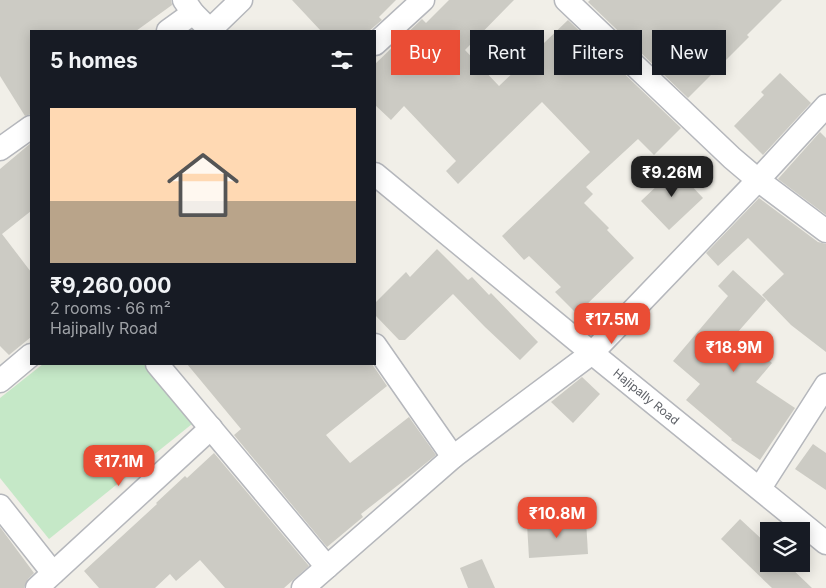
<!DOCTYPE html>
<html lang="en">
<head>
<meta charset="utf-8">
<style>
	:root { --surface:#171b24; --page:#20242c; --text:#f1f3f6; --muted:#9ea1a6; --accent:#ea4d35 }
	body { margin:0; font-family:Inter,sans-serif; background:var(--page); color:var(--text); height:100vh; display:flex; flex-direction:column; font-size:19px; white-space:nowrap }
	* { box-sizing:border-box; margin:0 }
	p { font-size:16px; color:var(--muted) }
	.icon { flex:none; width:28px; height:28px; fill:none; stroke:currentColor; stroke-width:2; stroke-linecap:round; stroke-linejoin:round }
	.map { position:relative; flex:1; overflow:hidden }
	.sheet { position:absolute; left:30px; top:30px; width:346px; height:335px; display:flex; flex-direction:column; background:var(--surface); border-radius:0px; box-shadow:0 2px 12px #0003 }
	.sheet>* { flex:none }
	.hud { position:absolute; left:391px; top:30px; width:359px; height:45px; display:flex; gap:10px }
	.buttons { position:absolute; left:760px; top:522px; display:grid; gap:10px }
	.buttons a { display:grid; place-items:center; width:50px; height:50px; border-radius:0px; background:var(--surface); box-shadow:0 2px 12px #0003; font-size:25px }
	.price { position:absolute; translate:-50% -42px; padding:0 11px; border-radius:10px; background:var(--accent); color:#fff; font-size:16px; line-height:32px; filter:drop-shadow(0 1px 2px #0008) }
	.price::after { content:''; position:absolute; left:50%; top:30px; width:15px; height:11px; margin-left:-8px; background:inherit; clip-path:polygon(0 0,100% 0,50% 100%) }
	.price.on { background:#222; color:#fff }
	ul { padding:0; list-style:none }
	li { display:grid; align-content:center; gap:10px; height:265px; padding:0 20px }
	li span { display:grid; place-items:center; height:155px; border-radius:0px; color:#555 }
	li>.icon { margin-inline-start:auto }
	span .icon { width:90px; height:90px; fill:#fffc; stroke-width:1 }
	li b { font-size:21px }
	h2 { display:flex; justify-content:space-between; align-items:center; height:60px; padding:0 20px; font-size:21px }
	.pill { padding:0 18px; border-radius:0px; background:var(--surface); box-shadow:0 2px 12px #0003; font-size:18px; line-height:45px }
	.pill.on { background:var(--accent); color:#fff }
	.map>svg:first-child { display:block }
	.green { fill:#c5e8c7 }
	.building { fill:#cccbc4 }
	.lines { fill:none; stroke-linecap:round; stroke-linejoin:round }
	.minor-casing { stroke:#b5b7bc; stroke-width:25 }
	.minor { stroke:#fff; stroke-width:22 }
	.labels { text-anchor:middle; stroke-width:4; stroke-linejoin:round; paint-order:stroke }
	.street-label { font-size:12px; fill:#5f6268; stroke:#fff }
</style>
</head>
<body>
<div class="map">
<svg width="826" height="588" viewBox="0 0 826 588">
	<rect width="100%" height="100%" fill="#f1efe8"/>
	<polygon class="green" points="43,364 144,364 192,424 49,539 0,478 0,398"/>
	<g class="building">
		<polygon points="0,0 171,0 172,5 136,31 31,31 31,114 25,116 0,76"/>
		<polygon points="292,0 396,0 379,17 382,20 369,31 321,31"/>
		<polygon points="449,0 514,0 465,50 499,86 568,20 681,128 654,155 638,139 586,187 593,194 584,203 609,228 607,230 634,258 577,314 555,292 561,287 529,256 524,260 502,236 590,152 542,102 458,184 446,171 456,161 404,106 391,120 375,105 375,64 422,19 426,23"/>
		<polygon points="590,0 782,0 747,35 749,37 688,98 588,2"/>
		<polygon points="780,73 811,103 763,155 734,126 764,95 761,92"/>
		<polygon points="820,132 826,138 826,215 778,179"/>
		<polygon points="31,143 31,211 2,234 31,272 31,337 9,355 0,346 0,169"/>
		<polygon points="673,166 703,198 669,230 641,201 661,182 659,179"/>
		<polygon points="759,198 818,242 826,244 826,352 791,325 762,295 784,274 748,238 718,266 706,253"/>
		<polygon points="437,249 468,280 472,277 489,295 491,293 538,342 520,360 485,327 453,294 405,340 399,340 375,315 375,303 406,272 410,277"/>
		<polygon points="733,270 766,300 737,333 772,363 756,382 795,408 760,460 731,440 732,439 686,400 700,384 673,361 728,296 718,286"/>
		<polygon points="187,364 372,364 387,386 326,435 350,463 409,417 436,455 415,472 361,514 363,517 327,547 234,435 241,429"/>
		<polygon points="582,377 600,394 573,423 551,402"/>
		<polygon points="813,444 826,453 826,490 795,469"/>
		<polygon points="214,453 309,566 284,588 225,588 200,560 176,581 170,574 155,588 99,588 84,571 157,504 156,503 185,476 187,478"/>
		<polygon points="740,519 769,546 769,564 787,564 812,588 772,588 721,539"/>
		<polygon points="586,520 588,554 529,558 527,524"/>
		<polygon points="0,527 34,573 28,579 24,588 0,588"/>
		<polygon points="482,559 495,588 468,588 460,568"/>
	</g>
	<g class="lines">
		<defs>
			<g id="minor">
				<polyline points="184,0 193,13 211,31"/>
				<polyline points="566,0 732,158 758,180 826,231"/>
				<polyline points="210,30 241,0"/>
				<polyline points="168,31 193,13"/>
				<polyline points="375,44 423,0"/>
				<polyline points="0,149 31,127"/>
				<path id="s1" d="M375,174L592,353L826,543"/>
				<polyline points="375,345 453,457"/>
				<polyline points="157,364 327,567"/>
				<polyline points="0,381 31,355"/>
				<polyline points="760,488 826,385"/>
				<polyline points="0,506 53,573"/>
				<polyline points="37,588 211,428"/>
				<polyline points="303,588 453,457 592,353 758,180 826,106"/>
			</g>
		</defs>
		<use href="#minor" class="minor-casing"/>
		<use href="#minor" class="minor"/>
	</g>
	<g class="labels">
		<g class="street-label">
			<text dy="4" stroke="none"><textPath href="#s1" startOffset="351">Hajipally Road</textPath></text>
		</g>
	</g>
</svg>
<div class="buttons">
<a><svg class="icon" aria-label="layers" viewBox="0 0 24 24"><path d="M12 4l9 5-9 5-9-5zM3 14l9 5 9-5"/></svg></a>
</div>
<b class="price on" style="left:672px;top:198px">₹9.26M</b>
<b class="price" style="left:612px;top:345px">₹17.5M</b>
<b class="price" style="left:734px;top:373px">₹18.9M</b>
<b class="price" style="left:119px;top:487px">₹17.1M</b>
<b class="price" style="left:557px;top:539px">₹10.8M</b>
<div class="hud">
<a class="pill on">Buy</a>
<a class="pill">Rent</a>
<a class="pill">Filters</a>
<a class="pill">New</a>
</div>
<section class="sheet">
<h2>5 homes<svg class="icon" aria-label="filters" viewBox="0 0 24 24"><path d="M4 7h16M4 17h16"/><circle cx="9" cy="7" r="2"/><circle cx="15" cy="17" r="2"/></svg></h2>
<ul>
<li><span style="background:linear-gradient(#ffd9b3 60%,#b9a48a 0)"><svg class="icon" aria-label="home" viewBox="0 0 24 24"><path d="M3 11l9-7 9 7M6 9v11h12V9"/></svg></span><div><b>₹9,260,000</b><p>2 rooms · 66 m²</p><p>Hajipally Road</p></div></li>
</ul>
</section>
</div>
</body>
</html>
